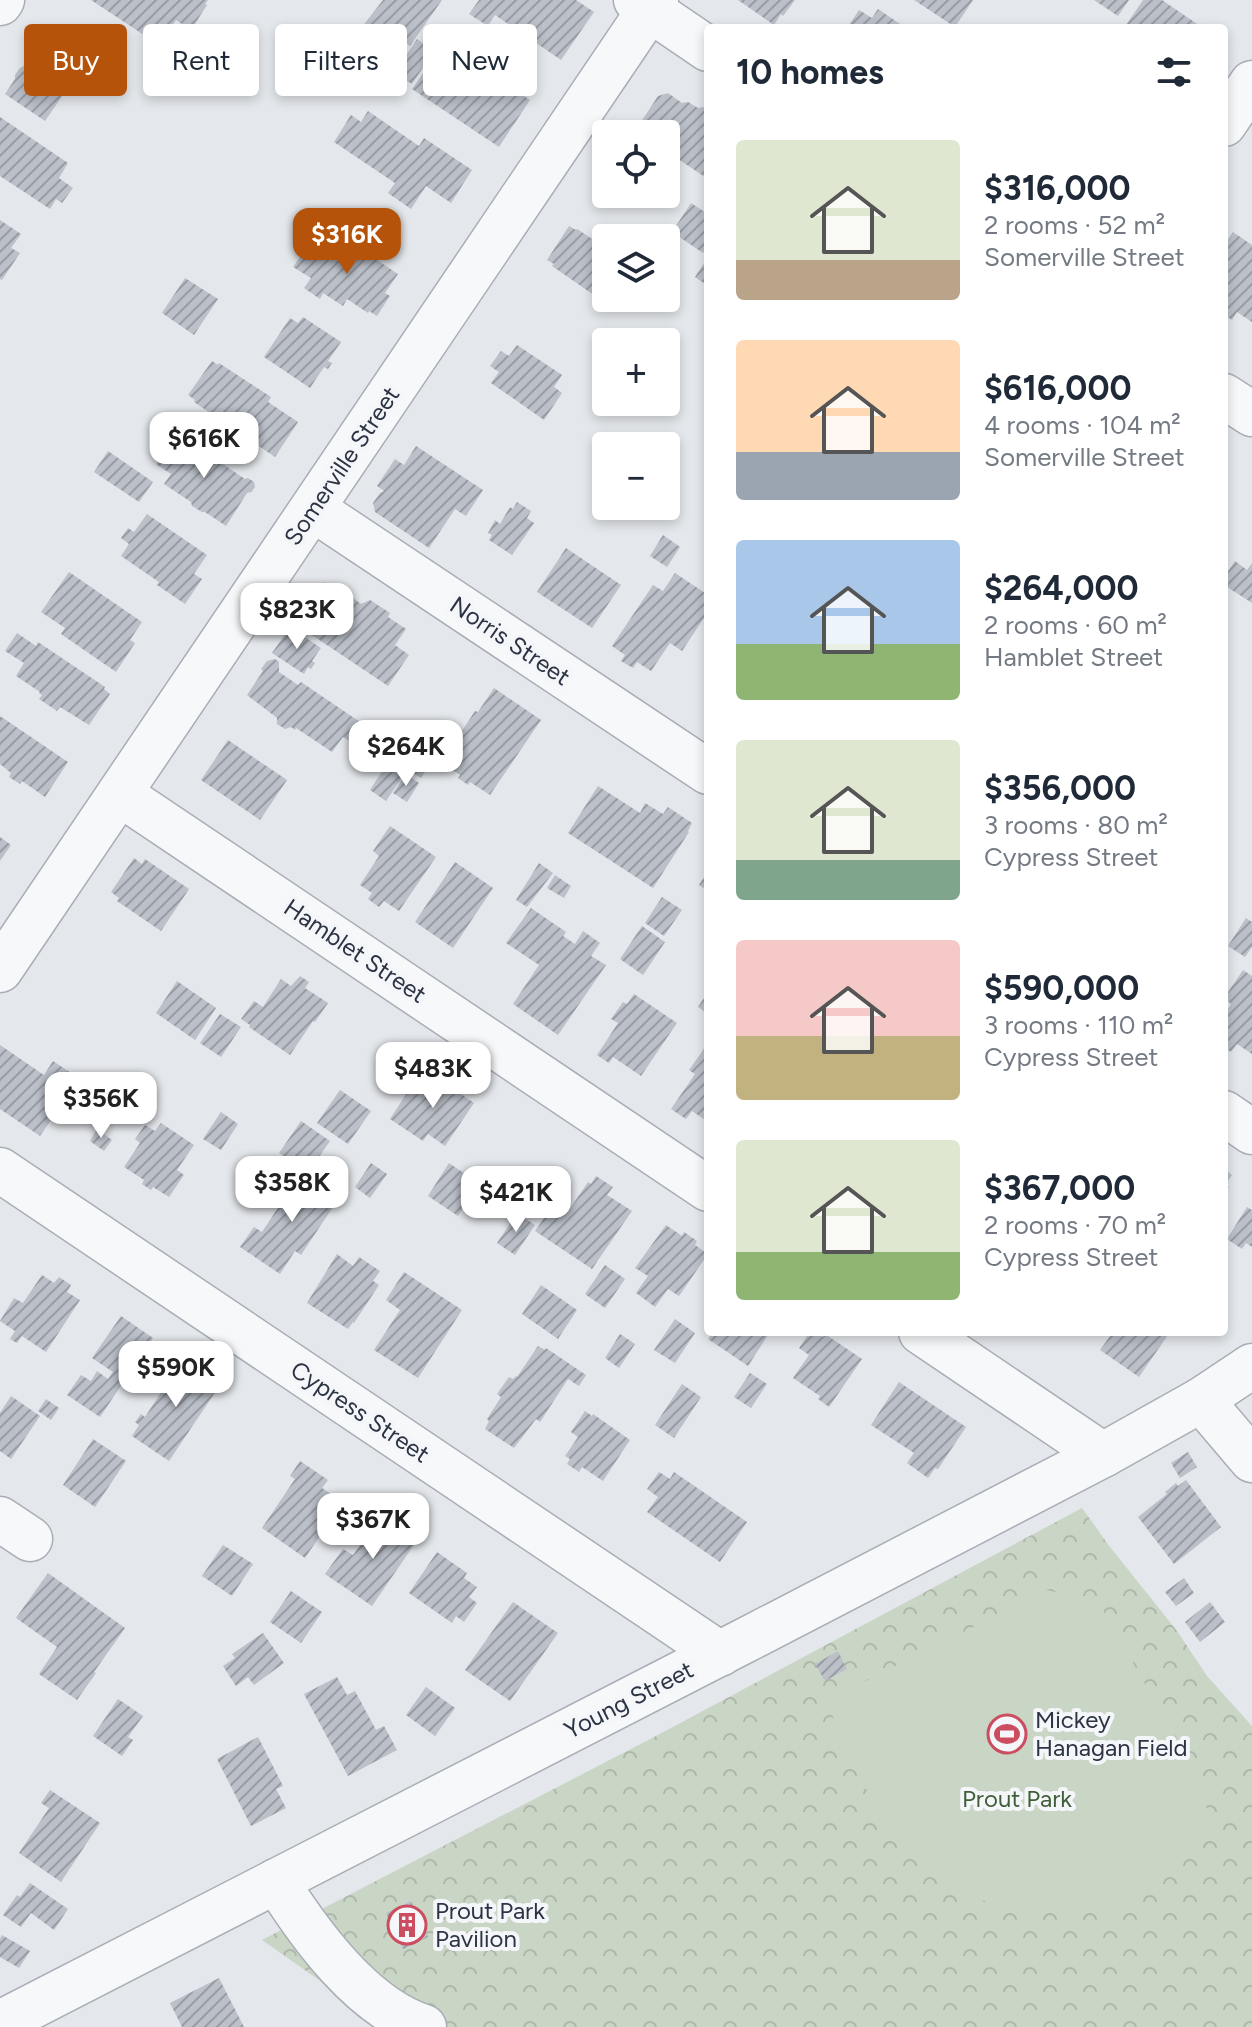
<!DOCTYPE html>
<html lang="en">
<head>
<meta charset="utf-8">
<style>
	:root { --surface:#fff; --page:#f6f6f7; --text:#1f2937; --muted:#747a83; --accent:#b45309 }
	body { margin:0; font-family:Figtree,sans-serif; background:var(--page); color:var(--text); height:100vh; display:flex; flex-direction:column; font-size:30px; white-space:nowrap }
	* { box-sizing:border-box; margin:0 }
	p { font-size:26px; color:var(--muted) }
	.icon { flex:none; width:44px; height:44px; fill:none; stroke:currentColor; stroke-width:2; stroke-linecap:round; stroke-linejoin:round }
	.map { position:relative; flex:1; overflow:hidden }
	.details { position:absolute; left:704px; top:24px; width:524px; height:1312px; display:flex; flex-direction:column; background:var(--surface); border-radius:8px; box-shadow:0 4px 12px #0003 }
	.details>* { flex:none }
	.top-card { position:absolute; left:24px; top:24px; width:560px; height:72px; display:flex; gap:16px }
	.fabs { position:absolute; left:592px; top:120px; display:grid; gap:16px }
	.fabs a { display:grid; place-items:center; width:88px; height:88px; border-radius:8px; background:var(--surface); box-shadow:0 4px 12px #0003; font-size:40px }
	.price { position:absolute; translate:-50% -68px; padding:0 18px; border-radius:16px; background:#fff; color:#222; font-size:26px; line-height:52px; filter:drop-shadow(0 2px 4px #0008) }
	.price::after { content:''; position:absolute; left:50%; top:48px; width:24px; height:18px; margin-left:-12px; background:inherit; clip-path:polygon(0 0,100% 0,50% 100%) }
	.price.active { background:var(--accent); color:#fff }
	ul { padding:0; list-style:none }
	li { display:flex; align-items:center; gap:24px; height:200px; padding:0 32px }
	li span { display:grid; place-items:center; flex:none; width:224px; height:160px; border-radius:8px; color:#555 }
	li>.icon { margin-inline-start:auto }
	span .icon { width:96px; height:96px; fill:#fffc; stroke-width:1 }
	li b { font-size:34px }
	h2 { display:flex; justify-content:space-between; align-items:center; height:96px; padding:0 32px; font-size:34px }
	.tag { padding:0 28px; border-radius:8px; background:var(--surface); box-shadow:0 4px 12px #0003; font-size:28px; line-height:72px }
	.tag.active { background:var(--accent); color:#fff }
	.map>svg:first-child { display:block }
	.park { fill:url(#park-crowns) }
	.pitch { fill:#c9d5c5 }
	.building { fill:url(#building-hatch) }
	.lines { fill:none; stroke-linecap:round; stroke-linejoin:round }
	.minor-casing { stroke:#a9aeb6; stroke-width:47 }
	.minor { stroke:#f7f8fa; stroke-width:44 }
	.labels { text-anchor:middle; stroke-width:8; stroke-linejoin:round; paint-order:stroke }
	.street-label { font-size:24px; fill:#2c3444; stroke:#f4f6f9 }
	.poi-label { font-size:24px; fill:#2c3444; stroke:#f4f6f9; text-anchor:start }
	.park-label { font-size:24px; fill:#405f39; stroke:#f4f6f9 }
</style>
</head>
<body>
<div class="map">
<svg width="1252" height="2027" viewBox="0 0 1252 2027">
	<defs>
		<pattern id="park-crowns" width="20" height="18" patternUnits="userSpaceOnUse" patternTransform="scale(2)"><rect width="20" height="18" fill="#c9d5c5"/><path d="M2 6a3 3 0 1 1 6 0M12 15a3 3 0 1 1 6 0" fill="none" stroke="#adb7aa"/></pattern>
		<pattern id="building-hatch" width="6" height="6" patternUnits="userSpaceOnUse" patternTransform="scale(2)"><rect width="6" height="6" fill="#bbc0c9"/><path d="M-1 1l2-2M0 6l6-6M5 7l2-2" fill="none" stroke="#989da5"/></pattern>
	</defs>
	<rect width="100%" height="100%" fill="#e4e7eb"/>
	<polygon class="park" points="1082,1508 1110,1547 1177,1631 1207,1676 1252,1726 1252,2027 386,2027 262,1940 656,1736"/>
	<polygon class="pitch" points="1047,1590 1099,1603 1193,1768 1207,1809 1197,1839 1118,1902 1053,1912 974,1899 926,1870 899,1840 878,1810 860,1778 826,1701"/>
	<g class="building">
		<polygon points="91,0 208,0 205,4 207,5 191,30 176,20 159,45"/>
		<polygon points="383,0 442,0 410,46 399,38 388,52 358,32"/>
		<polygon points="479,0 576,0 594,12 561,60 495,15 488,26 469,14"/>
		<polygon points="738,0 795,0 783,16 781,14 774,25"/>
		<polygon points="914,0 973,0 955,27"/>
		<polygon points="1094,0 1129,0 1118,16"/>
		<polygon points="1143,0 1162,0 1203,28 1124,28"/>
		<polygon points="878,9 906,28 847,28 859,10 872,18"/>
		<polygon points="323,35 371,69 357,89 340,77 335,85 304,63"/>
		<polygon points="417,39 434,51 412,84 394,73"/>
		<polygon points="60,50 83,66 45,121 5,94 15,79 15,75 19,69 26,64 43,75"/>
		<polygon points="453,59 468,69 473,62 530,100 499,147 412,89 428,66 442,75"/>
		<polygon points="668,93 682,103 688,102 698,108 704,107 708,110 708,179 666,151 666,134 640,134 635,131 658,96"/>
		<polygon points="368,111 419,146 424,138 472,170 451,203 426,186 411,209 388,193 395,183 334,142 351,115 361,122"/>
		<polygon points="0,117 68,163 59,178 73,188 62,203 56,199 50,209 0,176"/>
		<polygon points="691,203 708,214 708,246 703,253 672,232"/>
		<polygon points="0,220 21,234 11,248 20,253 2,280 0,279"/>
		<polygon points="569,226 576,230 577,229 606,248 606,293 601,300 552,266 554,264 547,260"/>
		<polygon points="1233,232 1252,245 1252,322 1237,312 1232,320 1224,315 1224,245"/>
		<polygon points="340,235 398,274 385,293 390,296 377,316 369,311 368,313 347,299 343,306 323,293 320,299 304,288 311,278 293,267 309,244 326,255"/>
		<polygon points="708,257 708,286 695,277"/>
		<polygon points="185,278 218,299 194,335 162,313"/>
		<polygon points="303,317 341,342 328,361 332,363 328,369 324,367 310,388 264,357 290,318 298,323"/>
		<polygon points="517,345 562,375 554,387 562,393 544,420 491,383 499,372 490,366 501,351 509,356"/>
		<polygon points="212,361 218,365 219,363 271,397 268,402 298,422 275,457 194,402 195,400 188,395"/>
		<polygon points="177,433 245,479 248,478 254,482 255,487 251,492 247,493 226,526 205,512 202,512 192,506 191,502 164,484 171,474 156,464"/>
		<polygon points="416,446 483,490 466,516 455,509 429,548 375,512 373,503 380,493 384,491 377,486 395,459 404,465"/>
		<polygon points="108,451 153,482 139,502 94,472"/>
		<polygon points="517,502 531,511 527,518 534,523 512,555 489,540 492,535 488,533 495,520 500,524 510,507 513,509"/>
		<polygon points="147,514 207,555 194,574 202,579 185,604 157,585 159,582 121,556 129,544 121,538 128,528 134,532"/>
		<polygon points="663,535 680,547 667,567 650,556"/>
		<polygon points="566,548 621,585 592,628 537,592"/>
		<polygon points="1235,561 1247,570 1252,563 1252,603 1224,585 1224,577"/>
		<polygon points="69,572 142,622 130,640 135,643 116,672 61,634 65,628 41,612"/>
		<polygon points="675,573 708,595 708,612 682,651 670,643 651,671 637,662 633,668 621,661 625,655 612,646 653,585 663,591"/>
		<polygon points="323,582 344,597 353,598 361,604 370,600 390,613 388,617 406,629 395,645 409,655 388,686 303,629 306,624 298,619"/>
		<polygon points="290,627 321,648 312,661 315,663 311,669 308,667 304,674 272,653"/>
		<polygon points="17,633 36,646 38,642 105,687 104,689 110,694 89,725 60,707 57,711 39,699 42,695 39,693 40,692 16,676 24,663 5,651"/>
		<polygon points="275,659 279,662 279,672 298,685 301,682 363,724 351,742 343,737 332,752 296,728 295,730 291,727 285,729 277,724 277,718 247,695 263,671 261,669 267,661"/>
		<polygon points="494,688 541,720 490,795 470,782 468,785 458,778 460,775 444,764 459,742 456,740 475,711 478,712"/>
		<polygon points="0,716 68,762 45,797 22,781 20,784 9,777 11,773 0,764"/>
		<polygon points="411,727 442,747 421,778 391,758"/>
		<polygon points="228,740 287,780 260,820 201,780"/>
		<polygon points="388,762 405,773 386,801 370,790"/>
		<polygon points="406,774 419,783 407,802 393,793"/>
		<polygon points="598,786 640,813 645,803 663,814 668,807 692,823 688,831 689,832 653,888 568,833"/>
		<polygon points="390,826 436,857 399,911 384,901 379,907 368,899 372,893 360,885 379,856 373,851"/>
		<polygon points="0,837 11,845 0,861"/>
		<polygon points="134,858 142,864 145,859 189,889 161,931 117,901 119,898 111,892"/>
		<polygon points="455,862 493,888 453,948 415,922"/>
		<polygon points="539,863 553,873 527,907 516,900"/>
		<polygon points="708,871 708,891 699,885"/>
		<polygon points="555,875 571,886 564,898 547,888"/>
		<polygon points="662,897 682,910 664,936 645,923"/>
		<polygon points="531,908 566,932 563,936 575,944 583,931 600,943 591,956 606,965 558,1035 513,1004 539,965 506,943"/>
		<polygon points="1246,918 1252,922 1252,947 1245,957 1228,946"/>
		<polygon points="642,926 665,942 643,975 620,959"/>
		<polygon points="1243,970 1252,976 1252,1054 1237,1044 1231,1052 1224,1047 1224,1015 1231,1004 1224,998"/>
		<polygon points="300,976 309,982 305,988 328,1003 315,1022 313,1021 290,1055 249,1027 250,1025 241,1019 254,1001 263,1007 281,979 291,986"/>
		<polygon points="177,981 216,1008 195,1040 156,1013"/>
		<polygon points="708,992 708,1014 698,1007"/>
		<polygon points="634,994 677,1023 641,1076 613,1057 609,1063 597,1055 618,1023 611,1019 623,1002 627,1004"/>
		<polygon points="220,1014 241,1027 221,1057 200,1043"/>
		<polygon points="708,1043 708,1122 692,1111 686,1119 671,1109 695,1074 689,1070"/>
		<polygon points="0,1045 44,1075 53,1061 74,1075 65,1088 70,1092 40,1136 0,1109"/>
		<polygon points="441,1069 453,1077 448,1085 474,1103 445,1146 428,1134 423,1141 390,1119 412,1085 423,1092"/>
		<polygon points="340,1090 371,1111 348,1144 317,1123"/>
		<polygon points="221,1112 238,1124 221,1150 203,1139"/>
		<polygon points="301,1121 330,1141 308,1173 279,1153"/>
		<polygon points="161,1123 194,1145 177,1170 184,1175 169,1197 153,1187 151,1190 142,1184 144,1180 124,1167 140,1143 135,1139 145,1125 155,1131"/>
		<polygon points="97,1129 112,1140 104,1151 90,1141"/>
		<polygon points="371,1163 387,1174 370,1198 355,1187"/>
		<polygon points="449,1163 480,1184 458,1216 428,1196"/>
		<polygon points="1224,1169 1232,1175 1226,1184 1229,1187 1224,1195"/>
		<polygon points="596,1176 613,1187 607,1195 632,1211 592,1269 535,1231 554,1204 567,1213 588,1182 591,1184"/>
		<polygon points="323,1178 334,1185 335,1193 328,1203 333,1207 301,1255 295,1251 280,1274 240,1247 254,1227 262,1232 295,1182 298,1184 301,1179 311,1186 315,1180"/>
		<polygon points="1247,1207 1252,1210 1252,1247 1246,1243 1242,1249 1227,1239"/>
		<polygon points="517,1213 535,1225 515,1255 497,1243"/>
		<polygon points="666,1225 682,1236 684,1232 697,1241 695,1245 708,1254 679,1296 668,1289 655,1307 636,1293 648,1276 635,1268"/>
		<polygon points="337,1254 353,1266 359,1257 380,1271 373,1281 379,1285 354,1323 353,1322 348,1329 307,1303"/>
		<polygon points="605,1265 625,1279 605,1308 585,1294"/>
		<polygon points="404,1272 462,1310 418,1378 374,1350 400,1310 386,1300"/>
		<polygon points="42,1275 54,1283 59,1277 71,1285 67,1292 80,1300 46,1352 22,1336 17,1343 10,1339 15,1331 0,1321 14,1298 23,1303"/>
		<polygon points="541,1285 577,1310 558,1339 522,1314"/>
		<polygon points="121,1316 153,1338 100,1417 67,1395 81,1375 91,1381 97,1371 108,1379 113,1372 92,1358"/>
		<polygon points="675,1319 695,1333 675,1363 654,1350"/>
		<polygon points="713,1332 770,1332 748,1366 708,1339"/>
		<polygon points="810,1332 816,1332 823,1337 825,1334 862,1359 829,1407 818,1399 820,1396 793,1378 809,1355 799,1348"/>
		<polygon points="1113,1332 1170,1332 1139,1377 1100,1350"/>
		<polygon points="620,1334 635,1344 619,1368 605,1358"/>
		<polygon points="538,1346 545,1350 546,1348 586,1375 579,1386 568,1379 540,1422 536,1419 514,1448 485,1429 489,1421 487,1419 501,1397 497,1394 509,1377 513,1379 516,1376 517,1377"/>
		<polygon points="184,1357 222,1382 169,1461 132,1436 139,1425 135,1422 141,1414 145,1417"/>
		<polygon points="750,1373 767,1384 751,1408 734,1397"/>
		<polygon points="899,1382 966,1427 938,1469 935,1468 928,1478 907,1463 914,1453 871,1425"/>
		<polygon points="682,1384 701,1397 674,1438 655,1425"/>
		<polygon points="11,1396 40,1416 11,1459 0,1451 0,1413"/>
		<polygon points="46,1399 59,1408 51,1420 38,1411"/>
		<polygon points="585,1411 592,1416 593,1414 630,1440 603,1481 582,1467 579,1472 567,1464 570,1459 565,1456 578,1437 571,1432"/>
		<polygon points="93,1439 126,1461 95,1507 63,1485"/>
		<polygon points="1188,1452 1197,1467 1180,1478 1171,1463"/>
		<polygon points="300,1461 328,1480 322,1488 343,1502 305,1558 262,1528 295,1479 290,1476"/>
		<polygon points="659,1472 670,1479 674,1472 747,1522 720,1562 647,1512 658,1497 647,1489"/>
		<polygon points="1186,1480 1221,1527 1174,1564 1138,1517 1167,1494 1165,1492 1176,1483 1178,1486"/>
		<polygon points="383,1516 418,1539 372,1606 325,1574 343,1549 353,1555 373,1527 377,1525"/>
		<polygon points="223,1545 253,1564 232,1596 202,1576"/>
		<polygon points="437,1552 467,1573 464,1578 477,1587 469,1597 477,1603 464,1622 456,1616 452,1623 409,1593"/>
		<polygon points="48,1573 125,1628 94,1672 96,1673 77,1700 39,1674 57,1647 16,1618"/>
		<polygon points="1184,1578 1194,1593 1176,1606 1165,1592"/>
		<polygon points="291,1591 322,1612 301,1643 270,1622"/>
		<polygon points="513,1602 558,1633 510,1701 465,1670"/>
		<polygon points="1210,1602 1225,1622 1200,1642 1185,1622"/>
		<polygon points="263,1633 284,1663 254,1685 248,1677 236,1686 223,1666 235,1658 232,1654"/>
		<polygon points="838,1651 847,1669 825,1681 815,1664"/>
		<polygon points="337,1677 347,1695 355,1691 376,1730 384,1726 397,1750 348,1776 304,1694"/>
		<polygon points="426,1687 455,1708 435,1736 406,1715"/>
		<polygon points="118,1699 143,1716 128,1737 133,1740 122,1756 93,1736"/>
		<polygon points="258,1737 283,1786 276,1789 286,1808 251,1826 217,1759"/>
		<polygon points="50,1790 100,1823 61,1882 19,1853 49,1808 41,1803"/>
		<polygon points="30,1883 68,1909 54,1930 31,1913 21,1927 3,1915 17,1895 20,1897"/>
		<polygon points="411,1901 428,1937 403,1949 386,1913"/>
		<polygon points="2,1935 30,1951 19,1968 0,1957 0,1939"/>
		<polygon points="219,1978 244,2027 182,2027 170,2003"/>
	</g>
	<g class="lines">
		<defs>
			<g id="minor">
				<polyline points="636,0 708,49"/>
				<polyline points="0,3 2,0"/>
				<polyline points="1224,124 1252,83"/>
				<polyline points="1224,396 1252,414"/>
				<polyline points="313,509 708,772"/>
				<polyline points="120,794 708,1189"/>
				<polyline points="0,970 656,0"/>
				<polyline points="1224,1113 1252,1132"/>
				<polyline points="0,1170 720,1654"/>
				<polyline points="921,1332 1103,1455"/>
				<polyline points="1201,1400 1252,1460"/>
				<polyline points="0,1519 30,1539"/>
				<path d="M276,1881C310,1935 362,2007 424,2027"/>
				<polyline points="0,2023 744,1641 1103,1455 1201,1400 1252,1366"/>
			</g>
		</defs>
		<use href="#minor" class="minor-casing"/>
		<use href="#minor" class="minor"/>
	</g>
	<defs>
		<symbol id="stadium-ring" viewBox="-11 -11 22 22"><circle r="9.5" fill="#f4f6f9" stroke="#cc4d5f" stroke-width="1.5"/><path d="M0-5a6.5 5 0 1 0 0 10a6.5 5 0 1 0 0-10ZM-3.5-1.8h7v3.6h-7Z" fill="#cc4d5f"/></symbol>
		<symbol id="building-ring" viewBox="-11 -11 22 22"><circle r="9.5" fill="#f4f6f9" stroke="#cc4d5f" stroke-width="1.5"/><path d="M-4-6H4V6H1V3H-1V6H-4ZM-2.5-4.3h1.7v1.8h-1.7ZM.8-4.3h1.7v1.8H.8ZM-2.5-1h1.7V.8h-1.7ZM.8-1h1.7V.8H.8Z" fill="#cc4d5f"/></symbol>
	</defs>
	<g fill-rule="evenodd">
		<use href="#stadium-ring" x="985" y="1712" width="44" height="44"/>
		<use href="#building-ring" x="385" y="1903" width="44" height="44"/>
	</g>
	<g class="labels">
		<g class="street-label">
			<text transform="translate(342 466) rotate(-56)" y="8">Somerville Street</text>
			<text transform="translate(510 641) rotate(34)" y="8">Norris Street</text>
			<text transform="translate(355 951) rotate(34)" y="8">Hamblet Street</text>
			<text transform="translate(360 1412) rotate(34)" y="8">Cypress Street</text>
			<text transform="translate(629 1700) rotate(-27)" y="8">Young Street</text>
		</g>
		<g class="poi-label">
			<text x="1035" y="1728">Mickey<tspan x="1035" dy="28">Hanagan Field</tspan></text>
			<text x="435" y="1919">Prout Park<tspan x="435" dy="28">Pavilion</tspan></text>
		</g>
		<g class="park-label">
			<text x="1017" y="1807">Prout Park</text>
		</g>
	</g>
</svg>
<div class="fabs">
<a><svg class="icon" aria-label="locate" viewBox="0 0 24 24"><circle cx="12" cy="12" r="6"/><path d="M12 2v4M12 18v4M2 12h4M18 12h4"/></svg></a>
<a><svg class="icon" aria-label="layers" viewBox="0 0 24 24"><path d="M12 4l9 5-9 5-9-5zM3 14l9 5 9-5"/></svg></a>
<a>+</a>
<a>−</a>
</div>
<b class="price active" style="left:347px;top:276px">$316K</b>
<b class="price" style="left:204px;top:480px">$616K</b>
<b class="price" style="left:297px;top:651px">$823K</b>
<b class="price" style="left:406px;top:788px">$264K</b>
<b class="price" style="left:433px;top:1110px">$483K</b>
<b class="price" style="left:101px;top:1140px">$356K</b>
<b class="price" style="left:292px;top:1224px">$358K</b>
<b class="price" style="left:516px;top:1234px">$421K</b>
<b class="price" style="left:176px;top:1409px">$590K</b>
<b class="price" style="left:373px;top:1561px">$367K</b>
<div class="top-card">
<a class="tag active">Buy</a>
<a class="tag">Rent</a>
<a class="tag">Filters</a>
<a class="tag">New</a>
</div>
<section class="details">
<h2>10 homes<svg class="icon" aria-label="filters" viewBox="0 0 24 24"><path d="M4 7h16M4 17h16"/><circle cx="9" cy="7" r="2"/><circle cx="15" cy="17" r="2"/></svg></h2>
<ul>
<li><span style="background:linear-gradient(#dfe7d0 75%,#b9a48a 0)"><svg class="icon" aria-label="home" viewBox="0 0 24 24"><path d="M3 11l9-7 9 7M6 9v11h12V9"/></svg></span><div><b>$316,000</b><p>2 rooms · 52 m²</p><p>Somerville Street</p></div></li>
<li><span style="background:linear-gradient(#ffd9b3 70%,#9aa5b1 0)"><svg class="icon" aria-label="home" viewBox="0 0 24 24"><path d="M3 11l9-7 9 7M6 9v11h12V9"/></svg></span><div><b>$616,000</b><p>4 rooms · 104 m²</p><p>Somerville Street</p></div></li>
<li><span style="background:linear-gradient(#a9c7e8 65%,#8fb573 0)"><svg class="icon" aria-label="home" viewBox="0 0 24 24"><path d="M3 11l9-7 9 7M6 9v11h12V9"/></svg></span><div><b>$264,000</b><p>2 rooms · 60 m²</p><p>Hamblet Street</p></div></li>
<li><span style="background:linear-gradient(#dfe7d0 75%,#7fa58c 0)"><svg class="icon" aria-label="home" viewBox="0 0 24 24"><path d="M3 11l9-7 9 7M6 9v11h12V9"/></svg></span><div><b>$356,000</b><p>3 rooms · 80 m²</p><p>Cypress Street</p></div></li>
<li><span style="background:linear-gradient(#f6c9c9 60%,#c2b280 0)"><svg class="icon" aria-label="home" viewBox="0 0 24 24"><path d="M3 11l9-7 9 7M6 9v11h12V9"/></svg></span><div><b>$590,000</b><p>3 rooms · 110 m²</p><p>Cypress Street</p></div></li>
<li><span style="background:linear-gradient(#dfe7d0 70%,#8fb573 0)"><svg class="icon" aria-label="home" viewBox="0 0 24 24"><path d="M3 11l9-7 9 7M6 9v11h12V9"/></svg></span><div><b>$367,000</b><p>2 rooms · 70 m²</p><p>Cypress Street</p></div></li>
</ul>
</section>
</div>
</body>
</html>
